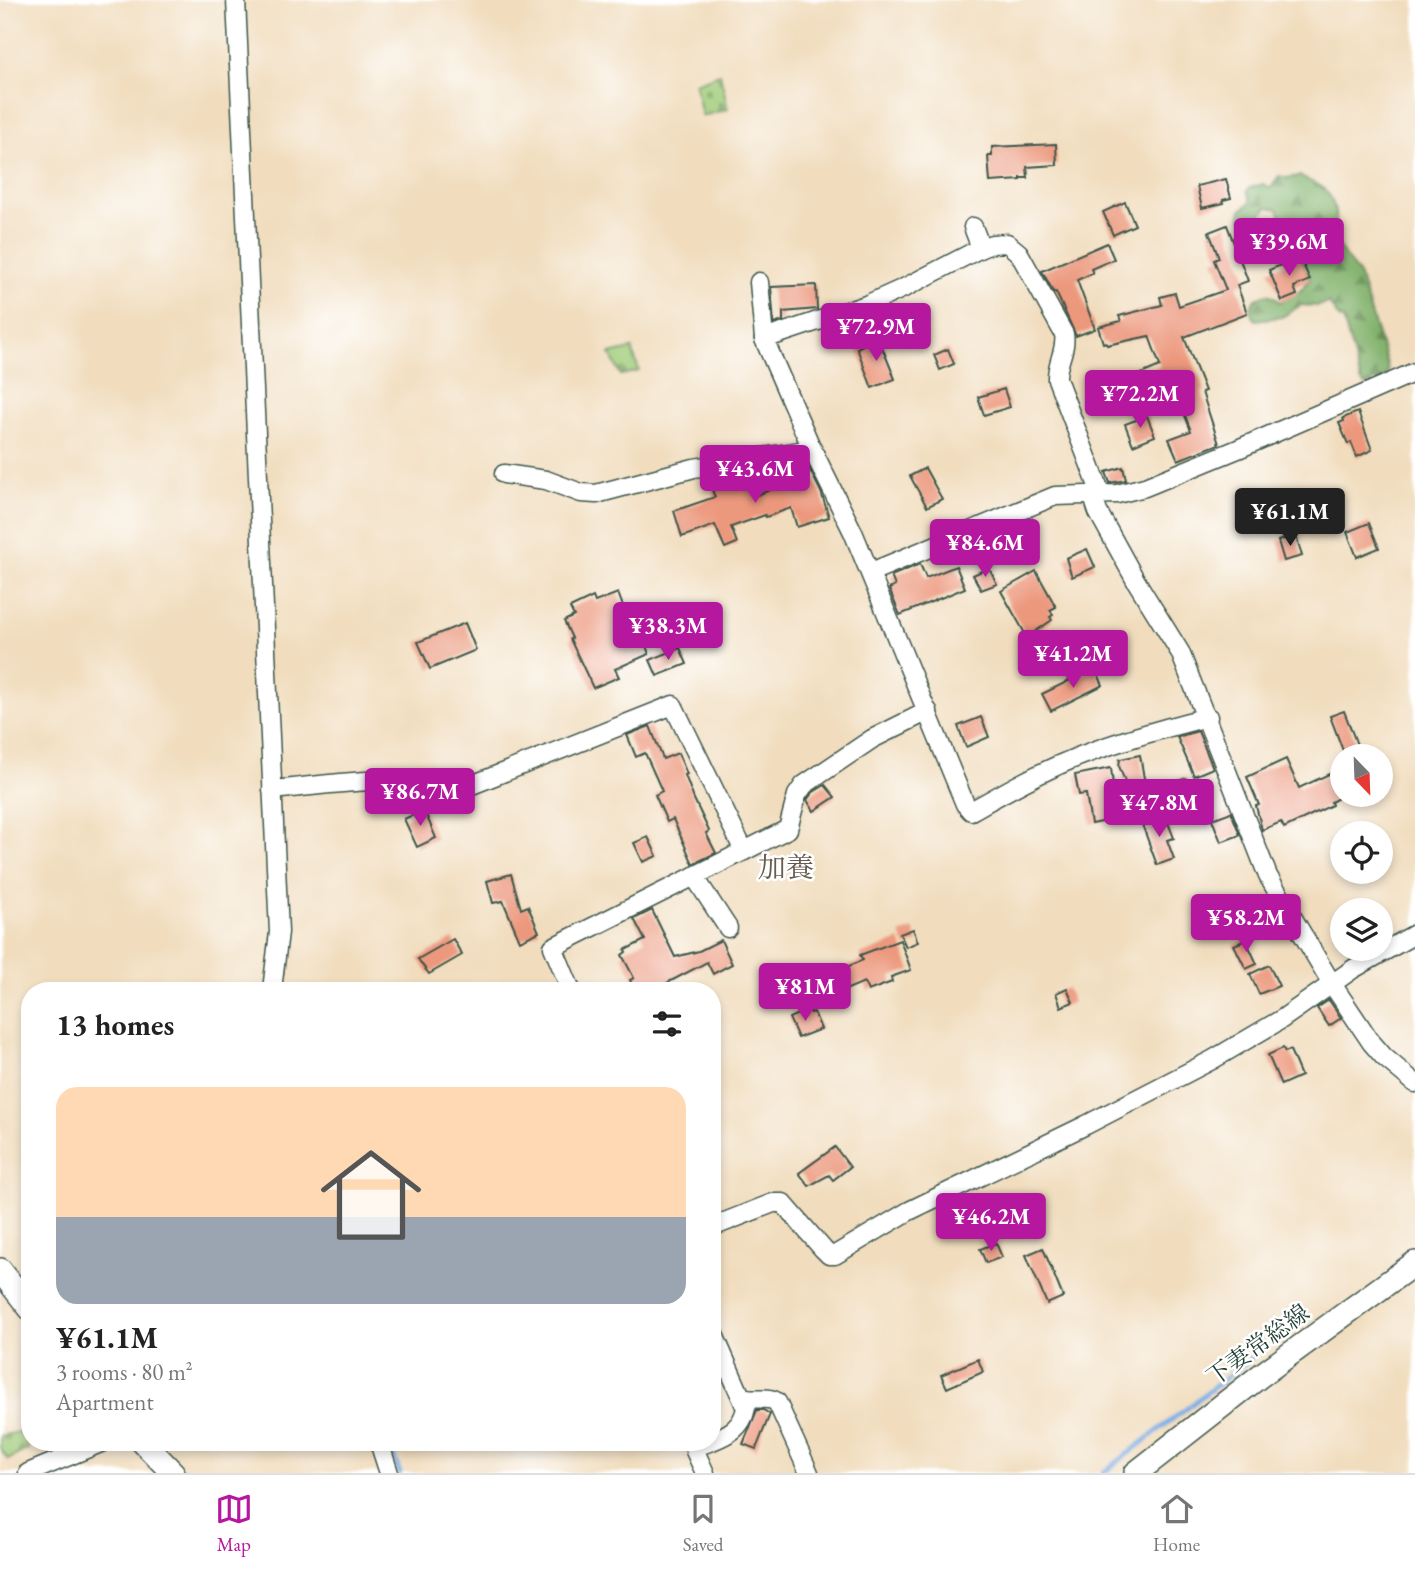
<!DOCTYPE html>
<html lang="en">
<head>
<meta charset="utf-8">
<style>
	:root { --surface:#fff; --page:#f6f6f6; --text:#222; --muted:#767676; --line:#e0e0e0; --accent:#b5179e }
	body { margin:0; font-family:"EB Garamond","Noto Serif JP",serif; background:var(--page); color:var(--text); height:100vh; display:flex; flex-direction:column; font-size:26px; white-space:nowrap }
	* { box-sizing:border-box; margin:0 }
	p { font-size:23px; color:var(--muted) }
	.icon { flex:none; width:38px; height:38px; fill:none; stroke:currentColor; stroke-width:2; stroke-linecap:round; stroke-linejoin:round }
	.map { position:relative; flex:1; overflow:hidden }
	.panel { position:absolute; left:21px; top:982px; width:700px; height:469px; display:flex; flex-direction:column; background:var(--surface); border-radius:28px; box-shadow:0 4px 10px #0003 }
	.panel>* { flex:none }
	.needle { width:46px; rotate:157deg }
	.fabs { position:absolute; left:1330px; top:744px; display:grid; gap:14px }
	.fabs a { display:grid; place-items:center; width:63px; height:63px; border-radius:50%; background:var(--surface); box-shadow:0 4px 10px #0003; font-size:35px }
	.price { position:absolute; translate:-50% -60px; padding:0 16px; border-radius:7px; background:var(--accent); color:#fff; font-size:23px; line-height:46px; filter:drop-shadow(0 2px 4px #0008) }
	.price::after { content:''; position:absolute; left:50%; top:42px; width:21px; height:16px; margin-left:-10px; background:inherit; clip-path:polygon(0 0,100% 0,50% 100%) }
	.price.selected { background:#222; color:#fff }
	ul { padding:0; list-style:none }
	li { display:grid; align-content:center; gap:14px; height:371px; padding:0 35px }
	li+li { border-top:2px solid var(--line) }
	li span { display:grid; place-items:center; height:217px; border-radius:21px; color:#555 }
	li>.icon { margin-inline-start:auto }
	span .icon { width:126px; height:126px; fill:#fffc; stroke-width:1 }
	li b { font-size:30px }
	h2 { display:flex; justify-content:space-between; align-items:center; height:84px; padding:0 35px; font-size:30px }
	.dock { display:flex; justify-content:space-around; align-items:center; height:98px; border-top:2px solid var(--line); background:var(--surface); font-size:19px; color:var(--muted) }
	.dock a { display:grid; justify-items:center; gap:4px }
	.dock .selected { color:var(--accent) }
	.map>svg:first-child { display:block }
	.forest { fill:url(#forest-firs); stroke:#50764e; stroke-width:2 }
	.cemetery { fill:url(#cemetery-stones); stroke:#608456; stroke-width:2 }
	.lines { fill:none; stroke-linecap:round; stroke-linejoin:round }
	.stream { stroke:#77abe4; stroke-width:4.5 }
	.building { fill:#ec987d }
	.minor-casing { stroke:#3e5549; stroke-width:21 }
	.major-casing { stroke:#3e5549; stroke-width:26 }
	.minor { stroke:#fff; stroke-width:18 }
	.major { stroke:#fff; stroke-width:23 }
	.labels { text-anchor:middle; stroke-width:5; stroke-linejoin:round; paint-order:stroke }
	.street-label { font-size:24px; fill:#1f3d34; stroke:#fff }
	.quarter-label { font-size:28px; fill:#675d4e; stroke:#fff }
</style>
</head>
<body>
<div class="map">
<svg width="1415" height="1473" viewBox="0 0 1415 1473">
	<defs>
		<pattern id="forest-firs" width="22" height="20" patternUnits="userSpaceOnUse" patternTransform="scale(1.75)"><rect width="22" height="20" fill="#80b069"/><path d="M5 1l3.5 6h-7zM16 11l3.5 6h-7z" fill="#689057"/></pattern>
		<pattern id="cemetery-stones" width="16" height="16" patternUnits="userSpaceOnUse" patternTransform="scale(1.75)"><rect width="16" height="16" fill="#a0cc79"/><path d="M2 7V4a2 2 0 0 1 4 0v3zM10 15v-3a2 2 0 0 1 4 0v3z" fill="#82a764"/></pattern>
	</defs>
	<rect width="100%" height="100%" fill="#fff"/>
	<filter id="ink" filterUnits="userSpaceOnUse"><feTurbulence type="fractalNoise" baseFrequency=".0143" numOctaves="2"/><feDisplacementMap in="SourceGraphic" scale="14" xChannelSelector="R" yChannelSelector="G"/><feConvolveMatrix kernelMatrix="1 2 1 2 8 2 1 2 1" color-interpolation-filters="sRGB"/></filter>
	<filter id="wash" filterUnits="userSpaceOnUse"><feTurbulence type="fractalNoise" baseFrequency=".00686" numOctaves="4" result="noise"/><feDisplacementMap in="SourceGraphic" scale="28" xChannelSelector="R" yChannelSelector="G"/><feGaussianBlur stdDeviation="1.57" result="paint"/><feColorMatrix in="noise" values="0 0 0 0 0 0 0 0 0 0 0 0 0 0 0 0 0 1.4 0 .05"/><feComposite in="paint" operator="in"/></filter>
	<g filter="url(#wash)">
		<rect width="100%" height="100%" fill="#f1ddbe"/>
		<path class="forest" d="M1279,176L1287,178L1300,176C1307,182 1313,181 1320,186C1337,196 1337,221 1334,237L1344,255L1359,275L1387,364L1388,372L1384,378L1365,385L1361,381L1343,319L1339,318L1329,303L1316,306L1301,305L1282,317L1256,320C1245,308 1254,297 1268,294L1276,298L1279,302L1297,294L1310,280L1300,257L1304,254L1293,224L1285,226L1278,209L1267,207L1254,222L1251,216L1241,220V210L1251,202L1247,191L1249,188L1263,184L1271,188Z"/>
		<g class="cemetery">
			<polygon points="720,74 728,109 702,116 695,83"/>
			<polygon points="632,349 639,371 621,375 610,354"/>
			<polygon points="27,1430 28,1449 8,1460 0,1448 0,1436"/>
		</g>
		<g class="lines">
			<g class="stream">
				<polyline points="29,1281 30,1283"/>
				<polyline points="389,1442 400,1473"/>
				<polyline points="1103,1473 1253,1357"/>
			</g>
		</g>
		<g id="blocks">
			<g class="building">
				<polygon points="1056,144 1057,165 1027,167 1028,178 1021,178 1021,180 990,182 988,156 992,156 992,147"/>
				<polygon points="1226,179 1231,198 1223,200 1224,203 1202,208 1197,186"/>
				<polygon points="1125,202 1135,225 1113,235 1103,212"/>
				<polygon points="1293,223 1302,247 1289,252 1280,228"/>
				<polygon points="1227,225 1248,281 1237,285 1247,313 1184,337 1205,391 1202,392 1219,444 1178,460 1169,439 1191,431 1177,395 1173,391 1144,402 1134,377 1160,366 1149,336 1107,345 1106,342 1103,343 1098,327 1121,321 1119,316 1162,305 1160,297 1175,293 1179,306 1226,290 1214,260 1219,258 1209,232"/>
				<polygon points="1107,243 1114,259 1091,269 1093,273 1077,280 1095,329 1076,336 1056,292 1054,293 1042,271"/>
				<polygon points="1300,257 1310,280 1294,287 1297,295 1282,301 1269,270"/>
				<polygon points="816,285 817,309 783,312 783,321 774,324 771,287"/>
				<polygon points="878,337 895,379 872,388 857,348"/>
				<polygon points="948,349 954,364 940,370 934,355"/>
				<polygon points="1004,389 1010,407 984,415 978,397"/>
				<polygon points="1358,412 1372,450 1357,457 1351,442 1348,444 1339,423 1344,421 1343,418"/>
				<polygon points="1147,416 1155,436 1133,445 1125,424"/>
				<polygon points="806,462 821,492 829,517 797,527 791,508 766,517 765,515 731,527 737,543 725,548 715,525 682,537 674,511 715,497 712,490 750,476 757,495 793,482 785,465"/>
				<polygon points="1123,467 1126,480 1110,483 1106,472"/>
				<polygon points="925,468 942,499 927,507 910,476"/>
				<polygon points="1304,504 1313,524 1286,536 1277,516"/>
				<polygon points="1369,523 1379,548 1357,557 1347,532"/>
				<polygon points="1296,535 1302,556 1284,561 1278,541"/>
				<polygon points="1087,549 1095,567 1072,577 1066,558"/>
				<polygon points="920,564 926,578 956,566 965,588 900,615 889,589 895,586 891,576"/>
				<polygon points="986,569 986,571 990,570 997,584 981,590 973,575"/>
				<polygon points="1036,571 1056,607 1050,610 1053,615 1050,617 1052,620 1027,637 1001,591"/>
				<polygon points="618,593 638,646 645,643 649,654 615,669 619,677 593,688 570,639 572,638 564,621 574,616 570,608 593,597 595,602"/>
				<polygon points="465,623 476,650 430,669 418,642"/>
				<polygon points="680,648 687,664 657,676 650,660"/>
				<polygon points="1095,668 1103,685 1051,711 1042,694"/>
				<polygon points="1344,711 1359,750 1345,756 1330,716"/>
				<polygon points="981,717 989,737 966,747 958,726"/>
				<polygon points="650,726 663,759 678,753 687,774 685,775 694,799 709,831 706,833 716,853 693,864 673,819 667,822 655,795 662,791 645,753 636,757 627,735"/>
				<polygon points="1198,731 1213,768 1194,776 1177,737"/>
				<polygon points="1140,755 1146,790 1129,792 1119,766 1120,759"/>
				<polygon points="1286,759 1299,788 1342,768 1342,796 1331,802 1332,805 1284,828 1281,822 1262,830 1256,806 1259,805 1247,777"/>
				<polygon points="1111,768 1117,819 1091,824 1086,794 1079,795 1075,775"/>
				<polygon points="1186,778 1196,803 1158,818 1148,793"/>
				<polygon points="825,785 835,797 814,811 807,800 812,793"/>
				<polygon points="422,811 425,812 436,838 417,847 404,819"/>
				<polygon points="1231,812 1240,835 1221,842 1212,819"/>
				<polygon points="1165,815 1174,838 1167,840 1174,859 1157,865 1142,824"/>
				<polygon points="648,837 657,856 643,862 634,843"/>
				<polygon points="511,874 521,909 528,906 539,932 520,941 503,901 493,903 487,881"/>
				<polygon points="652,910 675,957 699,951 721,940 732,964 713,974 707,962 667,983 671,990 634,990 630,980 634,978 622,955 626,952 625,950 645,940 634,919"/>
				<polygon points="913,929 918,942 906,947 900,934"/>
				<polygon points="453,939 462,955 429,974 418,959"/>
				<polygon points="900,940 911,970 891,977 892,982 868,991 864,982 836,994 828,975 863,960 860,955"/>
				<polygon points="1246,940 1257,964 1246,969 1234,945"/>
				<polygon points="1269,965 1279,986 1259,994 1250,974"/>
				<polygon points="1067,988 1073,1002 1061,1007 1056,993"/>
				<polygon points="1329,1000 1341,1018 1329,1026 1317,1008"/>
				<polygon points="809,1009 811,1013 814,1012 821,1029 798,1038 789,1018"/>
				<polygon points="1283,1048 1285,1052 1290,1050 1301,1076 1281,1085 1268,1055"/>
				<polygon points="835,1147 850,1167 833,1180 829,1175 809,1186 799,1173"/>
				<polygon points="996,1243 1002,1257 986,1263 980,1249"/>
				<polygon points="1043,1248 1063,1297 1047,1304 1026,1255"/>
				<polygon points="978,1359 983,1372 947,1388 941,1375"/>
				<polygon points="757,1410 763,1410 770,1414 756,1449 743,1444"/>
			</g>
		</g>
	</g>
	<g filter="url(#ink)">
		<use href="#blocks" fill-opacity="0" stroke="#3e5549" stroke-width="2"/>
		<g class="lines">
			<defs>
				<g id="minor">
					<polyline points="236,0 279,932 272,990"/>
					<polyline points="973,227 981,248"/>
					<path d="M759,282L764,339L812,449L853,532L965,804L971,811C1003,793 1034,775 1068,761C1113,742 1160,729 1208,717"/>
					<path d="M764,339L866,305L906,287L981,248L992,244L1007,243L1019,253L1064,334C1067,349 1056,364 1057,379L1101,494"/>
					<polyline points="504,474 546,480 581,493 596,494 694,468 812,449"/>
					<polyline points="1092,494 1098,512 1136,581 1180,652 1268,876 1332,984 1371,1042 1384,1057 1415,1083"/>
					<polyline points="871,572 1055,496 1117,494 1145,487 1238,449 1415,372"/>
					<path d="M272,790C298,788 390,775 409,783C418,787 422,797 429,802L673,705L744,851"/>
					<polyline points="694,876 728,928"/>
					<polyline points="571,990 553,947 788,829 797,795 804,785 872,739 928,711"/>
					<polyline points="712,1227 773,1203 783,1203 823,1249 829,1255 835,1255 909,1211 1086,1125 1212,1060 1282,1019 1353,969 1415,934"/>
					<path d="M712,1330L746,1408C742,1428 729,1434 712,1441"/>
					<path d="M743,1397C754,1401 767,1395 777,1402L809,1473"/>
					<polyline points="379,1442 389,1473"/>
					<polyline points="28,1473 103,1442"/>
					<polyline points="705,1473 695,1451 698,1446 709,1442"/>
				</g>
				<g id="major">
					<polyline points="0,1270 30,1308"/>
					<polyline points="143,1442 173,1473"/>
					<polyline points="1136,1473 1260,1376 1415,1263"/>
				</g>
			</defs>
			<use href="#minor" class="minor-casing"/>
			<use href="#major" class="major-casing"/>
			<use href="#minor" class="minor"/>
			<use href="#major" class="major"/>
		</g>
	</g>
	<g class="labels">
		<g class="street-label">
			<text transform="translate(1258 1345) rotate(-36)" y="8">下妻常総線</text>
		</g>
		<g class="quarter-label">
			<text x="786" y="877">加養</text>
		</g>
	</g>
</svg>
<div class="fabs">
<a><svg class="needle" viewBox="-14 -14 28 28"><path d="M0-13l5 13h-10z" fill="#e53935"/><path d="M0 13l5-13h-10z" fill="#767676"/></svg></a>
<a><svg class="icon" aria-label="locate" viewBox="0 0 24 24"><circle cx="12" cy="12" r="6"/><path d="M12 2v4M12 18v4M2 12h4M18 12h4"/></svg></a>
<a><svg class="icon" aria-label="layers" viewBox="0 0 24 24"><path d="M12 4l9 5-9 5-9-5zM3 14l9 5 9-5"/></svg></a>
</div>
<b class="price" style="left:1289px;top:278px">¥39.6M</b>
<b class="price" style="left:876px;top:363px">¥72.9M</b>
<b class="price" style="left:1140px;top:430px">¥72.2M</b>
<b class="price" style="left:755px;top:505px">¥43.6M</b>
<b class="price selected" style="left:1290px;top:548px">¥61.1M</b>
<b class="price" style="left:985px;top:579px">¥84.6M</b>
<b class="price" style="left:668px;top:662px">¥38.3M</b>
<b class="price" style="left:1073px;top:690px">¥41.2M</b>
<b class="price" style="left:420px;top:828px">¥86.7M</b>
<b class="price" style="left:1159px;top:839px">¥47.8M</b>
<b class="price" style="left:1246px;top:954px">¥58.2M</b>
<b class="price" style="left:805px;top:1023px">¥81M</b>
<b class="price" style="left:991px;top:1253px">¥46.2M</b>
<section class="panel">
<h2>13 homes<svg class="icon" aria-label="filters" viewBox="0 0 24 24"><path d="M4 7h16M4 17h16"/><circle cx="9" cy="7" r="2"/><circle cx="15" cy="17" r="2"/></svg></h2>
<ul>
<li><span style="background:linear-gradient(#ffd9b3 60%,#9aa5b1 0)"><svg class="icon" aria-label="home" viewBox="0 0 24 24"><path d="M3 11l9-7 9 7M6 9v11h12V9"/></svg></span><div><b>¥61.1M</b><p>3 rooms · 80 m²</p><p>Apartment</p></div></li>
</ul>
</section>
</div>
<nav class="dock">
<a class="selected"><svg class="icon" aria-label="map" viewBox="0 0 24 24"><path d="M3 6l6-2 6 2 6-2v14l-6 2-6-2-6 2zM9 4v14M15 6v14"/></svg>Map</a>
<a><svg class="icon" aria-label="saved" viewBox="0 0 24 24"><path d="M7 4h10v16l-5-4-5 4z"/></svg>Saved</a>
<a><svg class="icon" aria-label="home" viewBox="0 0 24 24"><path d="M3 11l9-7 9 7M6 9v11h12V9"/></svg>Home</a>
</nav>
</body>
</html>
